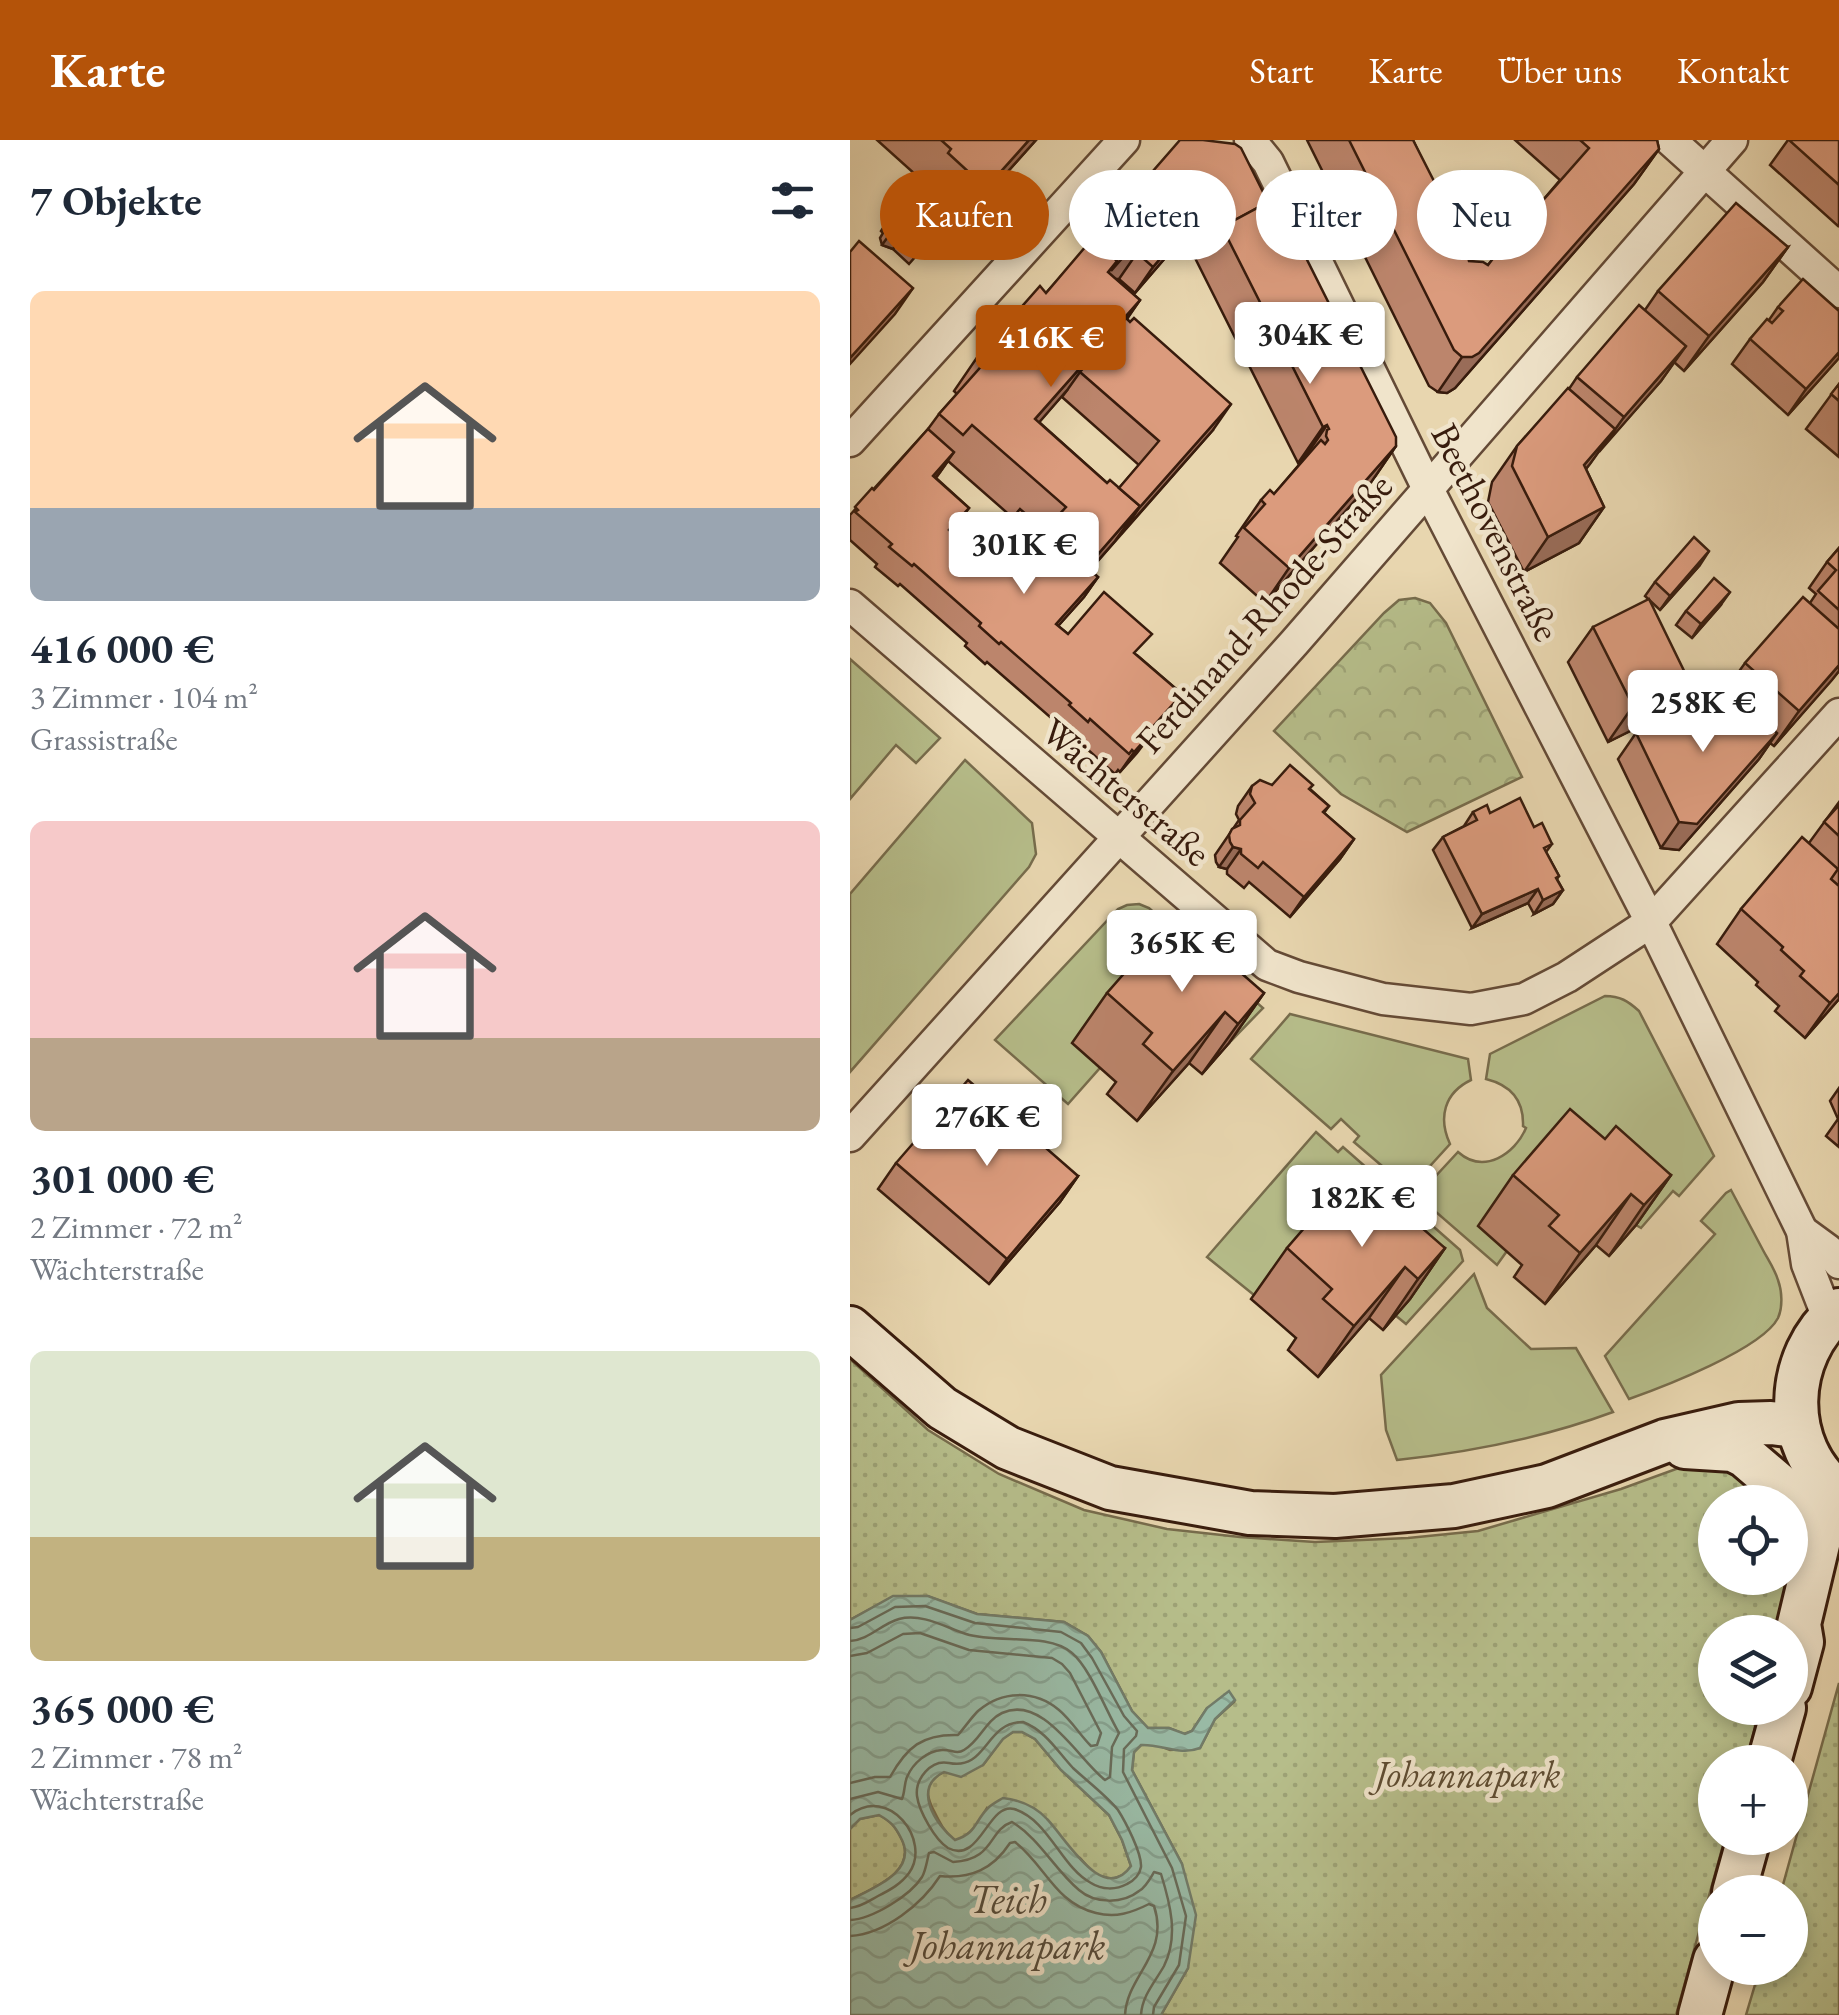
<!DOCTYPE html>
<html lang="de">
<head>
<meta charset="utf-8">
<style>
	:root { --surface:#fff; --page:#f6f6f7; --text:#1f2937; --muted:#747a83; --accent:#b45309 }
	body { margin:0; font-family:"EB Garamond",serif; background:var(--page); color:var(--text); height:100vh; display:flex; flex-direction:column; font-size:38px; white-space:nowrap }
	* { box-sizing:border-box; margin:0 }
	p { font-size:32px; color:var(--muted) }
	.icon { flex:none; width:55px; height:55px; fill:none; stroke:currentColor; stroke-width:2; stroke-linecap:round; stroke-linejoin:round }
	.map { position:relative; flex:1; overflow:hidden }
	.panel { display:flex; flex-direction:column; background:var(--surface); width:850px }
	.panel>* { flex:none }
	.hud { position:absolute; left:30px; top:30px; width:808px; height:90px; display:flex; gap:20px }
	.fabs { position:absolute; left:848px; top:1345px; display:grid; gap:20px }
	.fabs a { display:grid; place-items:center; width:110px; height:110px; border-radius:50%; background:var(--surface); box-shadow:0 5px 15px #0003; font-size:50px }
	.price { position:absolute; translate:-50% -85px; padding:0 22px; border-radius:10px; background:#fff; color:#222; font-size:32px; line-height:65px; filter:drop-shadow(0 2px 5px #0008) }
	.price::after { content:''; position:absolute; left:50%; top:60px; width:30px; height:22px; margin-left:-15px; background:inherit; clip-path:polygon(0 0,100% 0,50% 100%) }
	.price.active { background:var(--accent); color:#fff }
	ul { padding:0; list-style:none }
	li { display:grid; align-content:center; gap:20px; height:530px; padding:0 30px }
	li span { display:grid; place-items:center; height:310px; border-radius:15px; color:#555 }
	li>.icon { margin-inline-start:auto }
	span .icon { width:180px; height:180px; fill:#fffc; stroke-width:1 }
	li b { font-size:42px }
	h2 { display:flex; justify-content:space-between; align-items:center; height:120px; padding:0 30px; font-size:42px }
	.pill { padding:0 35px; border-radius:45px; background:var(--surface); box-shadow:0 5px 15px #0003; font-size:35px; line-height:90px }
	.pill.active { background:var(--accent); color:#fff }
	header { display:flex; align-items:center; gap:60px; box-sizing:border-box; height:140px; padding:0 50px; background:var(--accent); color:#fff }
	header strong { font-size:48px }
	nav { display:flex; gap:55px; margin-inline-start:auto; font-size:35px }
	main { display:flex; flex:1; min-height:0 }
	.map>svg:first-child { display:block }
	.green { fill:#b6bd8a; stroke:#776c4c; stroke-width:2.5 }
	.forest { fill:url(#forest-crowns); stroke:#776c4c; stroke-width:2.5 }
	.park { fill:url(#park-dots); stroke:#776c4c; stroke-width:2.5 }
	.water { fill:url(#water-waves); stroke:#727b68; stroke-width:2.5; fill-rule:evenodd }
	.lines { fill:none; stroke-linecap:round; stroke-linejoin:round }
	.shore { stroke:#686b59; stroke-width:2.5 }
	.street-casing { stroke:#644a36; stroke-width:35 }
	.secondary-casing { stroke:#381c0d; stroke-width:48 }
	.street { stroke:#f0e4cb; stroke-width:30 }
	.secondary { stroke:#f0e4cb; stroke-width:42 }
	.wall { fill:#bc856c; stroke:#381c0d; stroke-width:2.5; fill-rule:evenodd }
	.shaded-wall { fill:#996c58; stroke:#381c0d; stroke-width:2.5 }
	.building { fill:#db9b7d; stroke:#381c0d; stroke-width:2.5 }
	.labels { text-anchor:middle; stroke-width:9; stroke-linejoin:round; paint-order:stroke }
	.street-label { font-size:38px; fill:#381c0d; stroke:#f0e4cb }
	.park-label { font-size:38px; font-style:italic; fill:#5e4c32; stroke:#f0e4cb }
	.water-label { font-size:40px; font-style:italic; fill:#554b3b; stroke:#f0e4cb }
</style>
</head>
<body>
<header>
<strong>Karte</strong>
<nav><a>Start</a><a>Karte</a><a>Über uns</a><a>Kontakt</a></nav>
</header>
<main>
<section class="panel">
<h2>7 Objekte<svg class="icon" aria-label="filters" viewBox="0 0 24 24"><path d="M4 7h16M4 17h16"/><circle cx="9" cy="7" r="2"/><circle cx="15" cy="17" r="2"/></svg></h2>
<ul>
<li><span style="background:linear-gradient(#ffd9b3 70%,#9aa5b1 0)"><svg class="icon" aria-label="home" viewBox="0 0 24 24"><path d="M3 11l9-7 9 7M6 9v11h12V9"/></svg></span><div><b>416 000 €</b><p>3 Zimmer · 104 m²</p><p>Grassistraße</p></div></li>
<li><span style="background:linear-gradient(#f6c9c9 70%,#b9a48a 0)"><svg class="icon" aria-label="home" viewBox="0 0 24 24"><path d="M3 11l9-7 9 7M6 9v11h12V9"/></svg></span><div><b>301 000 €</b><p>2 Zimmer · 72 m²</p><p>Wächterstraße</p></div></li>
<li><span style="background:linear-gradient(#dfe7d0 60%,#c2b280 0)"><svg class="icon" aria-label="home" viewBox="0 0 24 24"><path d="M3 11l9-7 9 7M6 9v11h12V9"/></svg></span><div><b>365 000 €</b><p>2 Zimmer · 78 m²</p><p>Wächterstraße</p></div></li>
</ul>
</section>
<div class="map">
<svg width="989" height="1875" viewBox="0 0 989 1875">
	<defs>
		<pattern id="forest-crowns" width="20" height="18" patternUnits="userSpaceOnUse" patternTransform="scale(2.5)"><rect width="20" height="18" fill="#b6bd8a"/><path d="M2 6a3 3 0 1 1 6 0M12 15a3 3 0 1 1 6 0" fill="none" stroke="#9da276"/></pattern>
		<pattern id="park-dots" width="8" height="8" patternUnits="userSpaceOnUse" patternTransform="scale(2.5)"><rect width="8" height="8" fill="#b6bd8a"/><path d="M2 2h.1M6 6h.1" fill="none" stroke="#9da276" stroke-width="1.8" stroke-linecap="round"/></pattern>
		<pattern id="water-waves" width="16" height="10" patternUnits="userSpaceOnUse" patternTransform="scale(2.5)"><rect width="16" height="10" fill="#99baa5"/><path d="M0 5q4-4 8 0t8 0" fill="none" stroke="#859f8d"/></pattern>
	</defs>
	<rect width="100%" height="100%" fill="#e8d6af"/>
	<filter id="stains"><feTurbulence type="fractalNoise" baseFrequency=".002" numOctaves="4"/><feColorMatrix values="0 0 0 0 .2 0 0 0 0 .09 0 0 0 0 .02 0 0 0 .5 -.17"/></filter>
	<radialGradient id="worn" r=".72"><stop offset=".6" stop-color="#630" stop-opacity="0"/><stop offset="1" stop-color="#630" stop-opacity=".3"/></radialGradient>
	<g class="green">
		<polygon points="0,519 90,598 66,623 46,605 0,659"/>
		<polygon points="115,620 182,683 186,714 179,727 0,932 0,754"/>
		<polygon points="289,764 299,768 413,868 379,903 250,928 218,964 145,900 268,769 277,765"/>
		<path d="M755,856C770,856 778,861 789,871L864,1016L829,1056L823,1051L791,1088L786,1085L657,1111L647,1125L571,1059L574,1056L571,1052L608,1012C634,1035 665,1014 676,988L673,986C674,960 660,945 636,939L640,914Z"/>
		<path d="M440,874L618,919L621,940C594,953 588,978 600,1004L559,1049L504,1002L509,996L491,979L481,989L401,919Z"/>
		<polygon points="466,992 488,1012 493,1007 610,1110 613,1121 556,1184 545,1175 404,1155 357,1117"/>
		<path d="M881,1050C892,1071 903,1091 914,1112C919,1121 925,1130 928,1140C932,1151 933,1167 928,1178C912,1209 813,1247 779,1259L755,1216L865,1094L851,1081L876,1053Z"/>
		<path d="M624,1134L637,1168L681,1209L726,1208L763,1272C693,1298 621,1312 547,1320L536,1290L531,1235Z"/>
	</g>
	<polygon class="forest" points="565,458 580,463 596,483 672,637 557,692 491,654 424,591 534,473 549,460"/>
	<g class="park">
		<polygon points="0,1219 78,1290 149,1334 234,1370 317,1389 390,1397 465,1402 558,1398 628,1391 771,1349 848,1321 870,1321 929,1362 865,1362 865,1438 940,1438 940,1372 950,1400 929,1492 865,1492 865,1568 910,1568 896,1622 865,1622 865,1698 875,1698 826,1875 311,1875 338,1828 332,1724 282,1630 284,1612 291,1605 305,1604 320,1610 350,1608 365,1579 385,1561 357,1568 342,1591 334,1594 319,1588 298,1588 282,1571 251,1512 238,1496 214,1482 127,1474 77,1456 43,1457 0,1480"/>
		<polygon points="989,1543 989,1875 896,1875 910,1828 940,1828 940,1752 931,1752"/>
		<path d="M163,1592H172L185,1599L211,1630L259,1675L272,1700L281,1726L276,1734L263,1739L245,1735L230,1718L137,1668C128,1683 122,1695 105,1701C93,1691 89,1681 82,1667C64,1629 108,1629 133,1625L153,1598Z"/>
		<path d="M29,1675C41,1681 45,1686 51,1698C69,1731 23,1748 0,1760V1689L9,1679Z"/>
	</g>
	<path class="water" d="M43,1456H78L127,1474L214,1482L238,1496L251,1512L282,1571L298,1588H319L335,1594L342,1591L357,1568L379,1551L385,1560L365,1579L350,1608C330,1616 312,1604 291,1605L284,1612L282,1630L332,1724L346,1775L338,1828L311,1875H0V1760C23,1748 69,1731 51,1698C45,1686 41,1682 29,1675L10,1679L0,1689V1480ZM163,1592H172L185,1599L211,1630L259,1675L272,1700L281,1726C253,1766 215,1697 197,1679C185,1666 170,1660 153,1658C148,1661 142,1664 138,1668C124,1682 127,1693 105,1700C85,1684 62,1648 94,1632L111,1637L133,1625L153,1599Z"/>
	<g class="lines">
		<g class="shore">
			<polyline points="0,1488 8,1487 45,1467 75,1466 125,1483 211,1492 231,1503 242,1518 274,1576 287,1591 286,1596 274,1609 273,1632 322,1728 336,1776 329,1825 304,1867 303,1875"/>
			<path d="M0,1501C19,1500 31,1484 49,1479C72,1473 95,1487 116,1494C147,1504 198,1492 222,1513C240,1528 256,1571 269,1593L262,1607L260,1637L255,1640C228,1619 193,1554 152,1573C135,1581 130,1601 114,1610C106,1615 101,1609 92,1610C77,1611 63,1623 57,1637C54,1644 55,1652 52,1659L28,1652L0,1659"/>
			<path d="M0,1516L17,1513L53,1494L70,1493L119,1510L202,1518L212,1524L220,1533L251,1593L247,1605L241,1606C230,1595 221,1580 209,1570C185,1550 152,1550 128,1571C121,1578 115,1587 108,1595C72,1594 57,1607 40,1637H25L0,1643"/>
			<path d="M173,1582C196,1591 207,1611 223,1628C237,1641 257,1656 268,1670C275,1681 292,1713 291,1727C290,1734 284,1741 277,1744C266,1750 252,1750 241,1743C211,1727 199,1680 164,1669C138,1662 130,1725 98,1708C85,1700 69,1671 67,1656C65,1639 81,1619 99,1623C137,1631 135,1582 173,1582Z"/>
			<path d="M0,1675C39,1644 82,1701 59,1733C51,1744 40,1750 28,1756C19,1761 11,1767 0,1768"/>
			<path d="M0,1780C22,1779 60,1756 72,1737C76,1730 77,1720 79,1713L84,1712L103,1722C145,1720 138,1690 162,1682C190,1699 204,1729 229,1750C245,1764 273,1764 289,1751C296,1747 300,1739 304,1732L311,1734C320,1763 329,1796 314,1826C305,1842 292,1856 291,1875"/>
			<path d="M0,1796C35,1794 72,1764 90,1736C121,1739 143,1729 160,1703L165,1702C195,1725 205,1763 246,1773C266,1778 281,1773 299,1764L304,1766C320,1814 277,1835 275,1875"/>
		</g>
		<defs>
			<g id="street">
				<polyline points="400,0 418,22 578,349 801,782 952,1091 957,1124 978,1178"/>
				<polyline points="820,0 989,152"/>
				<polyline points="0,301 274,0"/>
				<polyline points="0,465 417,825 449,837 533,859 621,869 674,859 717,837 801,782 989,574"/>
				<polyline points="0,996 444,503 882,0"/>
				<polyline points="952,1091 978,1110 989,1123"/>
			</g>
			<g id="secondary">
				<path d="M989,1170C934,1216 930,1306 989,1352"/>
				<polyline points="0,1188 92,1268 158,1308 260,1348 400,1373 485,1376 604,1366 697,1346 815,1301 889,1284 921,1283 948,1286"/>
				<polyline points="835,1307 883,1310 895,1316 949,1362 970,1396"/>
				<polyline points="940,1547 952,1502 949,1484 970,1396 980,1364 982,1346"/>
				<polyline points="919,1622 934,1568"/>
				<polyline points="884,1752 899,1698"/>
				<polyline points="850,1875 865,1820"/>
			</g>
		</defs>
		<use href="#street" class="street-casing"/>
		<use href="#secondary" class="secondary-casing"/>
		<use href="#street" class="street"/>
		<use href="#secondary" class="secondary"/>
	</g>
	<g class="wall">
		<polygon points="27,0 186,0 112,83 73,49 76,44"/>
		<path d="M331,0L418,62L546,306L522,341L415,463L370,423L388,397L386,396L411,360L424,354L453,320L448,323L338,104V88L328,103L285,153L269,139H266L290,160L277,179L363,290L240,430L248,437L234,457L208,486L218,494L287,515L332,554L287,613L270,632L268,630L265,634L226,599L224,602L205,585L207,583L137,522L135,524L115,506L117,503L50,444L48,446L25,427L27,424L0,400V375L78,289L89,274L107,254L104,251L128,216L196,153ZM218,249L212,257L289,325L269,348L257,343L189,282ZM98,321L163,378L129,417L101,392L119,368L86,338Z"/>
		<polygon points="457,0 563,0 619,121 638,125 710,40 665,0 807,0 809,9 784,44 605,248 597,253 588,252 579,246"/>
		<polygon points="938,0 989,0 989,84 988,86 920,25"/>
		<polygon points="40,77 59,77 72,109 59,124 43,109 32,105 30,98 33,93 31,91"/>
		<polygon points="938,107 913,142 834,231 824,222 811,241 748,312 736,329 754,367 729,403 674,432 638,362 642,342 667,306 719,249 727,237 795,170 808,151"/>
		<polygon points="928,167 989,171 989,218 938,275 882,224 900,199 919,180"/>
		<polygon points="989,244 989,317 956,289"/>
		<polygon points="989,408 989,531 924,606 920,603 909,619 829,710 811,708 768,619 786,593 856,589 875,562 870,558 895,523 960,463 966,454 959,448 977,422"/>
		<polygon points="850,425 810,470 795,456 805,442"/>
		<polygon points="870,466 842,498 826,485 836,471"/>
		<polygon points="743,487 814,574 758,602 718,522"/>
		<polygon points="422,645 460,649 479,666 474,673 504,699 490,719 440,777 399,742 394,748 377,734 377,729 369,727 366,722 365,715 389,680 386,674 388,666 402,646"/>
		<polygon points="989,662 989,859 955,898 925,871 929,866 906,845 908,842 867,804 891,769 959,703"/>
		<polygon points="623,672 640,673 684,687 702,704 696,712 709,736 707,739 713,750 703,764 684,774 678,763 622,788 583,710 593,697 614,686"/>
		<polygon points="348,817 414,853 379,903 352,934 339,923 287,981 257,954 266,942 222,903 257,853"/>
		<polygon points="989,948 989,1007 976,996 988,979 980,961"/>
		<polygon points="755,999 821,1035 786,1085 759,1116 746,1105 695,1164 664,1137 672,1125 628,1086 663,1035"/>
		<polygon points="46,1023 228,1036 210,1062 139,1144 28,1049"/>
		<polygon points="528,1072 595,1108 560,1159 533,1190 519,1178 468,1237 438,1210 446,1198 401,1159 437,1108"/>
	</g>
	<g class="shaded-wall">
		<polygon points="179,0 186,0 112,83 136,48"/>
		<polygon points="809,9 784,44 605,248 597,253 588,252 612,217"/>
		<polygon points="346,77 328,103 285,153 303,127"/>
		<polygon points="42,91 52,96 43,109 32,105"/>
		<polygon points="938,107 913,142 834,231 859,196"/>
		<polygon points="287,113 269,139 258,139 258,132 276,114"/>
		<polygon points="63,148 45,174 0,224 0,218"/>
		<polygon points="290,160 265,195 230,232 218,249 161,315 185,279"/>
		<polygon points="836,206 811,241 749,312 774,277"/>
		<polygon points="989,212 989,218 938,275 956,249"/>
		<polygon points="381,264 363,290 271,394 289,368"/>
		<polygon points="477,285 453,320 448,323 473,287"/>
		<polygon points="765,289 740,324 709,360 734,325"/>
		<polygon points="546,306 522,341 415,463 439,428"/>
		<polygon points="104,312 90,332 69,356 83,336"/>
		<polygon points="290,366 265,401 224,448 249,413"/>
		<polygon points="754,367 729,403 674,432 698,397"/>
		<polygon points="859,411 850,425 810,470 820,456"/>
		<polygon points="248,437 234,457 192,504 206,484"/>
		<polygon points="880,452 870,466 842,498 851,484"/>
		<polygon points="989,525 989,531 982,540 924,606 949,571"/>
		<polygon points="838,539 814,574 758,602 783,566"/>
		<polygon points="332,554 318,574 270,632 299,591"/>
		<polygon points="927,593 909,619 829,710 811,708 829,682"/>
		<polygon points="504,699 490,719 440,777 454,757"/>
		<polygon points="383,707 391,709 377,729 369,727"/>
		<polygon points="688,749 678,763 622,788 632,774"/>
		<polygon points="713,750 703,764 684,774 693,760"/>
		<polygon points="414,853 379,903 352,934 388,884"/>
		<polygon points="989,853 989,859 955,898 980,863"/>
		<polygon points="375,872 339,923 287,981 323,931"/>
		<polygon points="821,1035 786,1085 759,1116 794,1065"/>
		<polygon points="228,1036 210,1062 139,1144 157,1119"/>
		<polygon points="781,1054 746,1105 695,1164 730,1113"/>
		<polygon points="595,1108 560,1159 533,1190 568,1139"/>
		<polygon points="555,1127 519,1178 468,1237 504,1186"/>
	</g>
	<g class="building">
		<polygon points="91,0 179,0 136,48 98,13 101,9"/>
		<polygon points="330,0 353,0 385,4 391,8 418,62 372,87 366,96 356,78 356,60 351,59 346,77 303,127 287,113 276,114 261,131 267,121 243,100"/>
		<polygon points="499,0 563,0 614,100 619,121 633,122 638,125 651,108 739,8 730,0 807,0 809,9 629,213 622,217 612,217 604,210"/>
		<polygon points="939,0 989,0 989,45"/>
		<polygon points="426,58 546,297 546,306 439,428 394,388 415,364 411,360 420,350 424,354 471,300 475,304 478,300 476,296 477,290 479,289 477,285 473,287 372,87"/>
		<polygon points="886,63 938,107 859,196 808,151"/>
		<polygon points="50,70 62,73 59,77 81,96 69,110 52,96 42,91 39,84 43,80 40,77"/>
		<polygon points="242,99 267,121 258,132 290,160 185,279 257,343 260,340 290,366 249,413 207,377 216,367 122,285 113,295 89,274 135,222 128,216 190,146 196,153"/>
		<polygon points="9,101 63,148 0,218 0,112"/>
		<polygon points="953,139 989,171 989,212 956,249 900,199 917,179 922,183 933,171 928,167"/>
		<polygon points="789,165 836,206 774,277 727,237"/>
		<polygon points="276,178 280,182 284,178 381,264 289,368 290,366 269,348 309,301 230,232"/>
		<polygon points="989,244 989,261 981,254"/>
		<polygon points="718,248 765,289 734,325 754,367 698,397 662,326 667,306"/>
		<polygon points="78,289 104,312 83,336 119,368 99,390 129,417 170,369 248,437 206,484 218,494 254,452 302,494 284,513 332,554 299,591 301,593 284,612 282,610 279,614 240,579 238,582 219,565 221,563 151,502 149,504 129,486 131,483 64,424 62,426 39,407 42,404 5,372 8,370 5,367 22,348 24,350"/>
		<polygon points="844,397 859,411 820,456 805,442"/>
		<polygon points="989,408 989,470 968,451 986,430 977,422"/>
		<polygon points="864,438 880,452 851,484 836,471"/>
		<polygon points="953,457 989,489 989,525 949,571 895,523"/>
		<polygon points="799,459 838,539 783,566 743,487"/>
		<polygon points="881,553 927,593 847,684 829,682 786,593 841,565 857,590"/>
		<polygon points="440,625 463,645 459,649 479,666 473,672 504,699 454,757 413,722 408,728 391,714 391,709 383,707 380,702 379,695 382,689 390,685 390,680 405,663 400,654 402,646 410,640 422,645"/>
		<polygon points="670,658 684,687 692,683 702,704 694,708 709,736 706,738 713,750 693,760 688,749 632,774 593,697 627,680 623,672 637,665 640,673"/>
		<polygon points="989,665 989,696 974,682"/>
		<polygon points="952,697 988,729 981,739 989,746 989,853 980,863 950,836 954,831 931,810 933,807 891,769"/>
		<polygon points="314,788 348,817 358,804 414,853 388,884 375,872 323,931 293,904 302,893 257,853"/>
		<polygon points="118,940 228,1036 157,1119 46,1023"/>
		<polygon points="720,969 755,999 766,986 821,1035 794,1065 781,1054 730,1113 699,1086 709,1075 663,1035"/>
		<polygon points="494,1042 528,1072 539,1059 595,1108 568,1139 555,1127 504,1186 473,1159 482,1149 437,1108"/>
	</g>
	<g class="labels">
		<g class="street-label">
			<text transform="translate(646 392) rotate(63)" y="13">Beethovenstraße</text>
			<text transform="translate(414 473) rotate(-48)" y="13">Ferdinand-Rhode-Straße</text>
			<text transform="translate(276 652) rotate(40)" y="13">Wächterstraße</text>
		</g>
		<g class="park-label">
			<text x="618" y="1647">Johannapark</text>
		</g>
		<g class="water-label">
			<text x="158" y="1773">Teich<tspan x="158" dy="46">Johannapark</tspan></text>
		</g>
	</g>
	<rect width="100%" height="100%" filter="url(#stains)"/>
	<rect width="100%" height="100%" fill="url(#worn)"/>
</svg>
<div class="fabs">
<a><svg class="icon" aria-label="locate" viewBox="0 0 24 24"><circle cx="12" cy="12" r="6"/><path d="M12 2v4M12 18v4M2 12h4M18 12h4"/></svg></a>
<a><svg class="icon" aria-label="layers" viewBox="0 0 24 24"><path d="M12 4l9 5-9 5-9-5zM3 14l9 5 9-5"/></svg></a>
<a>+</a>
<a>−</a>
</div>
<b class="price" style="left:460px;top:247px">304K €</b>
<b class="price active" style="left:201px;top:250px">416K €</b>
<b class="price" style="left:174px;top:457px">301K €</b>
<b class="price" style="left:853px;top:615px">258K €</b>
<b class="price" style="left:332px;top:855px">365K €</b>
<b class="price" style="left:137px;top:1029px">276K €</b>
<b class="price" style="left:512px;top:1110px">182K €</b>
<div class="hud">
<a class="pill active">Kaufen</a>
<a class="pill">Mieten</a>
<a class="pill">Filter</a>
<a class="pill">Neu</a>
</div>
</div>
</main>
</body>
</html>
